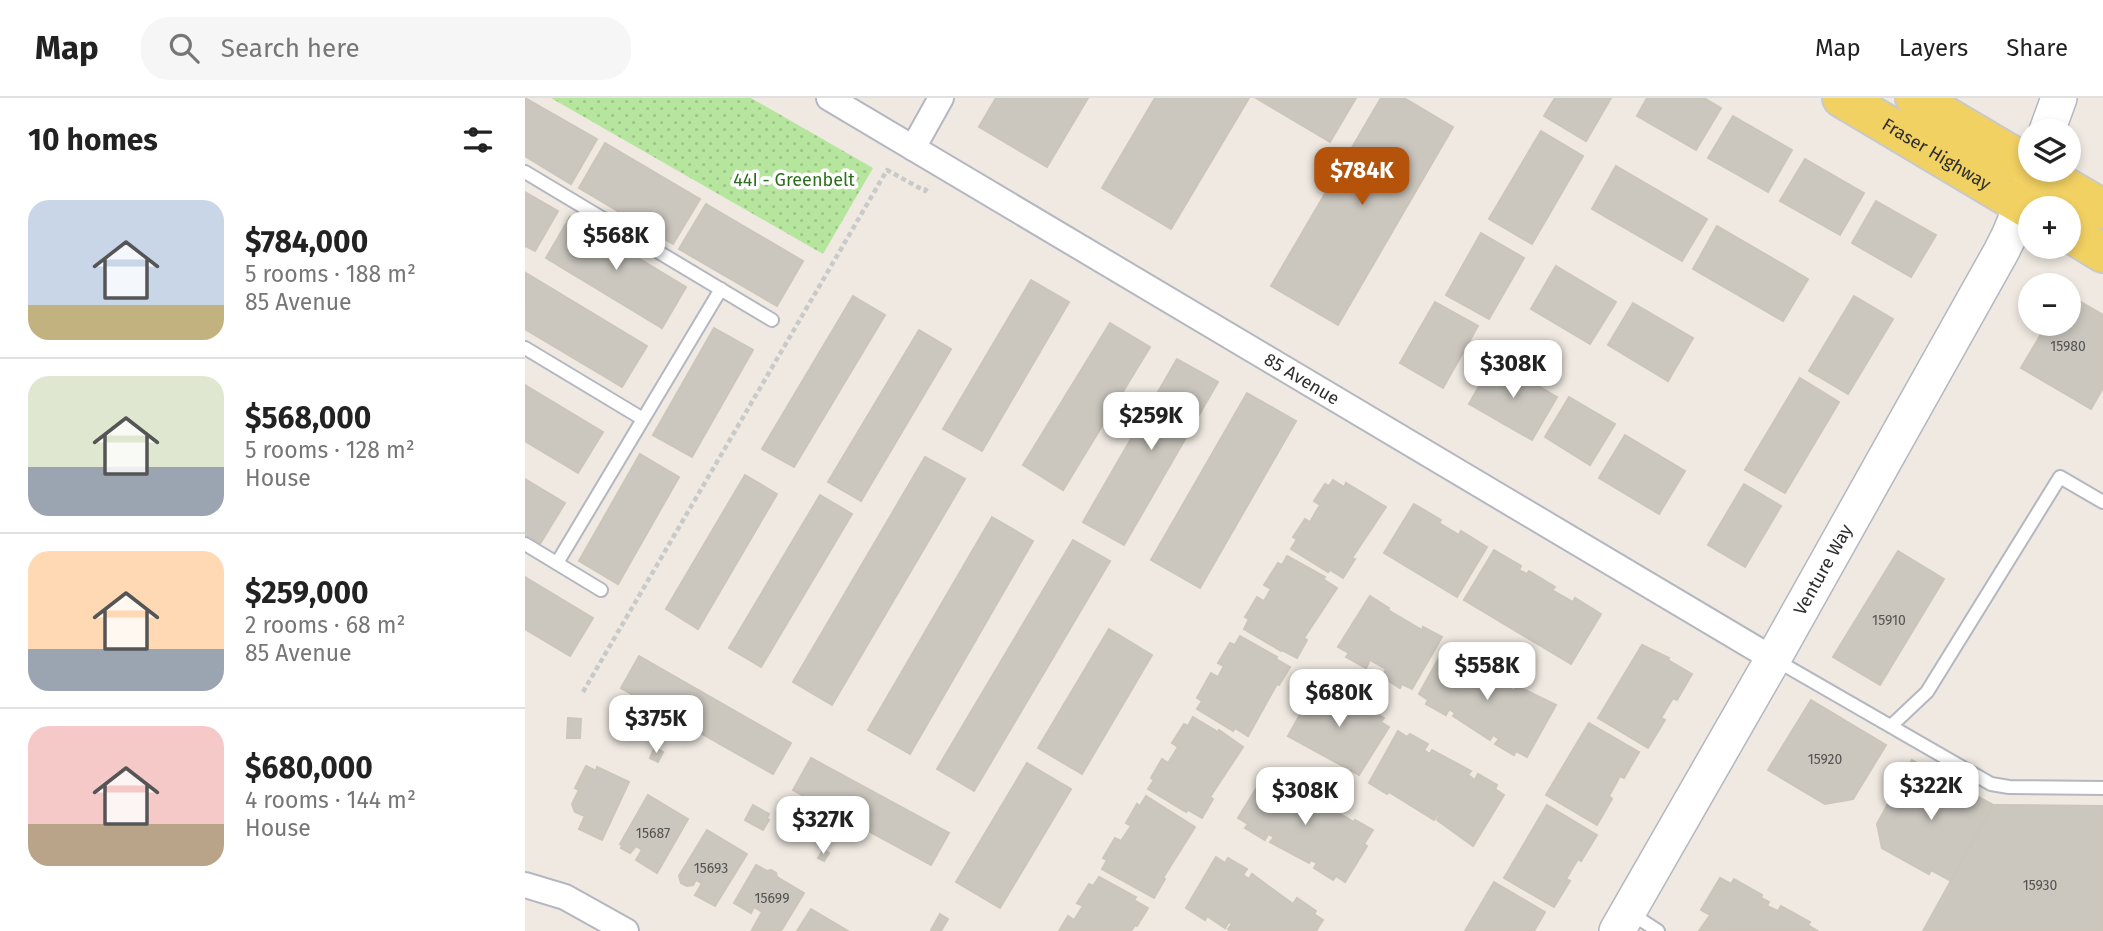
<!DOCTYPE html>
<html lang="en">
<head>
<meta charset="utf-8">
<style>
	:root { --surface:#fff; --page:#f6f6f6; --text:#222; --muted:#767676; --line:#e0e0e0; --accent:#b45309 }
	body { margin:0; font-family:"Fira Sans",sans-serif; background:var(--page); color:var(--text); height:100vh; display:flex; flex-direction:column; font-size:26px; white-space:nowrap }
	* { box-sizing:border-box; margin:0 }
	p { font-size:23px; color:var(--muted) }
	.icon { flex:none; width:38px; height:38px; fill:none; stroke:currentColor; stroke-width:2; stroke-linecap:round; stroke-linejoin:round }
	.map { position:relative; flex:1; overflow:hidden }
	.panel { display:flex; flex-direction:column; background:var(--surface); width:525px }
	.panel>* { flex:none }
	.buttons { position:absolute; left:1493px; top:21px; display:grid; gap:14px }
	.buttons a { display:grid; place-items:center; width:63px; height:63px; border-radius:50%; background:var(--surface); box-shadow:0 4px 10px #0003; font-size:35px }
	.price { position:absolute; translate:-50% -60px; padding:0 16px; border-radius:14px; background:#fff; color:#222; font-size:23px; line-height:46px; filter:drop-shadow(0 2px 4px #0008) }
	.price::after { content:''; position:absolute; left:50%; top:42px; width:21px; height:16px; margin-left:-10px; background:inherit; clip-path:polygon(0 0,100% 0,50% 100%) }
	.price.current { background:var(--accent); color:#fff }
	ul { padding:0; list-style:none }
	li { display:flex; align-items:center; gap:21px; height:175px; padding:0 28px }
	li+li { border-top:2px solid var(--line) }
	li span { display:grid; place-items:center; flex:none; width:196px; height:140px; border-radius:21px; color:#555 }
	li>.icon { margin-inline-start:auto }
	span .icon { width:84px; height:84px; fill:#fffc; stroke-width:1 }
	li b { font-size:30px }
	h2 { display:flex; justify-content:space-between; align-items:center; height:84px; padding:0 28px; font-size:30px }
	header { display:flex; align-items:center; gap:42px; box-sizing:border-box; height:98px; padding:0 35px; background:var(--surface); border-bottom:2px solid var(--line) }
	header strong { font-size:33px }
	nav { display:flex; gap:38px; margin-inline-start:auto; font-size:24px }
	.search { width:490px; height:63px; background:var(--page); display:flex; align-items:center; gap:18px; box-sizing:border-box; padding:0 24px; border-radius:28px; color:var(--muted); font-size:26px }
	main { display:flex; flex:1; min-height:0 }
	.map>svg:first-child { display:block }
	.park { fill:url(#park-dots) }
	.building { fill:#cbc7bf; stroke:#cbc5ba; stroke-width:2 }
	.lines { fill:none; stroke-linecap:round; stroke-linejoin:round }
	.lane-casing { stroke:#b4b7c1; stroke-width:16 }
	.street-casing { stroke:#b4b7c1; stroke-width:28 }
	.secondary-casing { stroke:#b4b7c1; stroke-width:38 }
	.primary-casing { stroke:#c9c9c9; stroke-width:42 }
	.path { stroke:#c9c9c9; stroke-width:4.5; stroke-dasharray:5 3.5; stroke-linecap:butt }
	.lane { stroke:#fff; stroke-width:12 }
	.street { stroke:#fff; stroke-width:24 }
	.secondary { stroke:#fff; stroke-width:35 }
	.primary { stroke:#f2d163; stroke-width:38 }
	.labels { text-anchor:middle; stroke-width:7; stroke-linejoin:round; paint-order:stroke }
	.number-label { font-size:14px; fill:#555452 }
	.street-label { font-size:18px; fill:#2e2e2e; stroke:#fff }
	.park-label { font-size:18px; fill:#2c6e1b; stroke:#fff }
</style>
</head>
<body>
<header>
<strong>Map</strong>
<div class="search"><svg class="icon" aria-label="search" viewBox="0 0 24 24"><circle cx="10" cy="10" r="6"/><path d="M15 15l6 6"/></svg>Search here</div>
<nav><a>Map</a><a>Layers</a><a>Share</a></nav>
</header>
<main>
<section class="panel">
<h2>10 homes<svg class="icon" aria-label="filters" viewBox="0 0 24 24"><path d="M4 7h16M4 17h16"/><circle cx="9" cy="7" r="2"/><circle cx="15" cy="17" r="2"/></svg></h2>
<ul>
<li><span style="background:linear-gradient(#c9d6e8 75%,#c2b280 0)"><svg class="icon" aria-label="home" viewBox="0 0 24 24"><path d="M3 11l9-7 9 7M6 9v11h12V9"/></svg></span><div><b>$784,000</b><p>5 rooms · 188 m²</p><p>85 Avenue</p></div></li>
<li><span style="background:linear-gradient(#dfe7d0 65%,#9aa5b1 0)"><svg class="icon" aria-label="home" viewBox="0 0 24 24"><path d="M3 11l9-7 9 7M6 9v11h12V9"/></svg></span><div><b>$568,000</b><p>5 rooms · 128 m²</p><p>House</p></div></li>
<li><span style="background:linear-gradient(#ffd9b3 70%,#9aa5b1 0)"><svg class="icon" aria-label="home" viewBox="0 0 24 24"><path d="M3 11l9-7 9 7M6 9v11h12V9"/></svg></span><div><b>$259,000</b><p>2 rooms · 68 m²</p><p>85 Avenue</p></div></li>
<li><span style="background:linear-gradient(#f6c9c9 70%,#b9a48a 0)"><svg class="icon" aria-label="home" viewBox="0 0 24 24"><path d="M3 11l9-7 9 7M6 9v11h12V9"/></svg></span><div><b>$680,000</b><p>4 rooms · 144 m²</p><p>House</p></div></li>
</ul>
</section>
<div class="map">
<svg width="1578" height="833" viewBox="0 0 1578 833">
	<defs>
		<pattern id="park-dots" width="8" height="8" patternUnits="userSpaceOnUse" patternTransform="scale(1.75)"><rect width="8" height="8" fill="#b6e59e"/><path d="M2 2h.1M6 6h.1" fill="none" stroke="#9dc588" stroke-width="1.8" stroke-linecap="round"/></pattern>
	</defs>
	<rect width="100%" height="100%" fill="#efe9e1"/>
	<polygon class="park" points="26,0 226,0 348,70 298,156"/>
	<g class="building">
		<polygon points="0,0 72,41 46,86 0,58"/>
		<polygon points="471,0 563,0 522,69 454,29"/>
		<polygon points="630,0 724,0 646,131 577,90"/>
		<polygon points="731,0 831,0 805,44"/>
		<polygon points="856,0 879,0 928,29 813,227 746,188"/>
		<polygon points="1030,0 1086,0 1061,43 1019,18"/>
		<polygon points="1122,0 1179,0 1196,10 1171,52 1112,18"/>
		<polygon points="1208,18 1267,52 1243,94 1183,60"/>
		<polygon points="1016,33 1058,58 1007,146 964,121"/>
		<polygon points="80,45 175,101 148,146 54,90"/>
		<polygon points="1280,61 1339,95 1315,137 1255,103"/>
		<polygon points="1091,68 1182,121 1157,163 1067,111"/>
		<polygon points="0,94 33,113 10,153 0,148"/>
		<polygon points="1351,103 1411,137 1386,179 1327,145"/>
		<polygon points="181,106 278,163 252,208 154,151"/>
		<polygon points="45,119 161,189 137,230 21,160"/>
		<polygon points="1192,128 1283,181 1258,223 1168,171"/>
		<polygon points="956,135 999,160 964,221 921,197"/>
		<polygon points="1031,168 1091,204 1065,246 1006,211"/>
		<polygon points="1,175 122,248 97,289 0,231"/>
		<polygon points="506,182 544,204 457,353 418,331"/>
		<polygon points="1544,197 1578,217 1578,290 1566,311 1496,270 1522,226 1544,226"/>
		<polygon points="328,198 360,217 269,369 237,351"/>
		<polygon points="1329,198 1368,221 1323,296 1284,273"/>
		<polygon points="910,204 953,228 918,290 875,265"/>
		<polygon points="1108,205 1168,240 1143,283 1083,247"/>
		<polygon points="585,225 625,249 538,392 498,367"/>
		<polygon points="189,230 228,252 167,359 128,337"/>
		<polygon points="394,232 426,251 336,403 303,384"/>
		<polygon points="652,261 693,284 599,447 558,424"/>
		<polygon points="969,262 1032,299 1007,342 944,306"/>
		<polygon points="1275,280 1314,304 1260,395 1220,372"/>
		<polygon points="0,287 78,334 53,375 0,343"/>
		<polygon points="722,295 771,323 675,490 626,462"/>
		<polygon points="1044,299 1090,326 1065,367 1020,339"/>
		<polygon points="1100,337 1160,373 1134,416 1074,380"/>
		<polygon points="115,356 154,379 93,486 54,463"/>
		<polygon points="400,359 440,381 307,607 268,584"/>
		<polygon points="220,377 252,396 173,531 141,511"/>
		<polygon points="0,381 40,405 15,446 0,437"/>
		<polygon points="808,382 819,389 821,385 861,409 827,460 830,461 818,480 805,472 803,474 766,451 772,441 768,439 780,421 785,424 795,407 789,403 800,386 804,388"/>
		<polygon points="1219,386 1256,408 1220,469 1183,447"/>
		<polygon points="295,397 327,416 236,569 204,550"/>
		<polygon points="889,406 916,422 914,425 934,437 936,433 962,449 932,499 859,455"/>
		<polygon points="467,419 508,443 385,656 343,632"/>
		<polygon points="548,442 585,463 449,693 412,671"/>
		<polygon points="969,452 996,468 994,472 1002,476 1004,473 1030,489 1027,492 1048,504 1050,500 1076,516 1046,566 939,502"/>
		<polygon points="1373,453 1419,481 1355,587 1308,559"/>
		<polygon points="762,458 800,479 798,481 812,490 779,540 782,542 772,560 757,552 756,553 719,531 724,521 720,519 732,499 739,503 746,491 739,487 753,465 757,467"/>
		<polygon points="0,479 68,520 45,558 0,531"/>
		<polygon points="845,498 864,510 863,512 897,532 898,529 917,539 887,591 877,586 875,590 857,579 861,571 845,562 841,570 821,559 824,555 813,549"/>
		<polygon points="584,531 627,557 557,676 513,650"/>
		<polygon points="715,538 752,559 751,561 765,569 754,587 752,586 723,638 710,630 708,633 672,611 677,603 672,600 686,575 693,579 699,568 693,565 705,545 710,547"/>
		<polygon points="925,547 944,557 943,560 989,586 986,591 989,593 992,588 1031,607 1002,659 991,653 989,657 970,646 974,641 968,637 965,642 928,618 930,615 924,611 921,617 901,606 903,602 894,596 915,558 918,560"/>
		<polygon points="1117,547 1144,560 1143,562 1167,576 1152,602 1148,600 1136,620 1140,622 1123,650 1073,620"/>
		<polygon points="114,558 266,645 248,676 96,590"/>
		<polygon points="792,586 802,591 804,587 824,599 820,604 836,613 838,608 859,620 856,624 864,629 834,677 763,638"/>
		<polygon points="1286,602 1361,647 1328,701 1300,706 1243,672"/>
		<polygon points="668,619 693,634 694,632 718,649 685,699 688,701 677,720 663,712 661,714 623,691 629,682 626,680 637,661 643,665 653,649 647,645 659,626 663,628"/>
		<polygon points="43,620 56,621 55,640 42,640"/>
		<polygon points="1064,625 1114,654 1099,680 1095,678 1084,698 1087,701 1072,727 1021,697"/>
		<polygon points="873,633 882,639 885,636 903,646 899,652 905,656 907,652 946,673 943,677 950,682 953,676 972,687 970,691 979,697 948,748 912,722 915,717 913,716 909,722 864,694 862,696 844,685"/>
		<polygon points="130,649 138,654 133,664 125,660"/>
		<polygon points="286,660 424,735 406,767 268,692"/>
		<polygon points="1387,662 1468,707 1426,783 1406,772 1404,776 1357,750 1352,726"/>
		<polygon points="502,665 546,691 475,810 431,784"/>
		<polygon points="61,668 71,673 72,669 104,684 77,742 54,731 60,718 50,714 47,706 54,692 50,690"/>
		<polygon points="744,670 780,694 776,700 780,702 783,697 829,724 830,722 848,732 839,746 842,748 820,784 811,778 808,782 789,770 792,765 786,762 784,765 745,744 749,739 743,736 740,742 720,730 723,726 713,720"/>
		<polygon points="123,697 163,721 132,775 111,762 117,752 111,748 105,755 96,750 97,747 95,746"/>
		<polygon points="621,698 670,729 638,780 640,781 629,800 577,771 582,762 578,760 590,740 596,743 606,728 601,725 612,706 615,708"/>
		<polygon points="228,707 244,716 242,720 244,722 238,732 220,722"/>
		<polygon points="1022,707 1072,737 1056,763 1053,761 1041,781 1045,783 1029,809 979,780"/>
		<polygon points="1468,707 1578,708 1578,833 1398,833"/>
		<polygon points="182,732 222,756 190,808 170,797 177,785 171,782 168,787 162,788 156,785 154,778"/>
		<polygon points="298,752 304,755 299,763 293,760"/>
		<polygon points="691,759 700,765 703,760 722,771 718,777 724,781 727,776 768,806 772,800 791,813 789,816 798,822 791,833 706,833 703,831 707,826 704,824 700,830 682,818 680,822 661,810"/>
		<polygon points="231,767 242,773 246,772 251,775 252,779 279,795 256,833 227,832 237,814 229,809 226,815 209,805"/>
		<polygon points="574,779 611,799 609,802 623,810 612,828 610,827 606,833 534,833 543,818 549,822 558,808 552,805 564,786 568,788"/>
		<polygon points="1195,780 1206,786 1209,781 1237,797 1236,800 1244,804 1242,808 1253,813 1256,808 1285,824 1283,827 1291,832 1174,833 1185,817 1176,812"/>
		<polygon points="969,784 1020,814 1009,833 940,833"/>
		<polygon points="286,811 323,833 272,833"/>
		<polygon points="415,816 423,821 416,833 408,833 406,832"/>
	</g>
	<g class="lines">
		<defs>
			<g id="lane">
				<polyline points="0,74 247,222"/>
				<polyline points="0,250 118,321"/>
				<polyline points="0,446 76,492"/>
				<polyline points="32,465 196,191"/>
				<polyline points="1249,561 1466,686 1484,689 1578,690"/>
				<polyline points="1366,628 1402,594 1535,379 1578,404"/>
				<polyline points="1104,814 1133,833"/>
			</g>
			<g id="street">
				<path id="s1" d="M304,0L1248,561"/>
				<polyline points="388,50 416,0"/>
				<polyline points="0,787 40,799 101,833"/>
			</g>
			<g id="secondary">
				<polyline points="1522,33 1534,0"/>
				<path id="s2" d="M1092,833L1248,561L1476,154L1485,136L1507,82"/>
			</g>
			<g id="primary">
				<path id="s3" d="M1317,0L1505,112"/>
				<polyline points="1390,0 1505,68"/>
				<polyline points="1511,72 1578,111"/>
				<polyline points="1544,134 1578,155"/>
			</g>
		</defs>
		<use href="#lane" class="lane-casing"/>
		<use href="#street" class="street-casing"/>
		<use href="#secondary" class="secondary-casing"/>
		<use href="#primary" class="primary-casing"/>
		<polyline class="path" points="58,594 362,72 400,93 404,87"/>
		<use href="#lane" class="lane"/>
		<use href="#street" class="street"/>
		<use href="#secondary" class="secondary"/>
		<use href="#primary" class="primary"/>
	</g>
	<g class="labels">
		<g class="number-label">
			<text x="1543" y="253">15980</text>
			<text x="1364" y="527">15910</text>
			<text x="1300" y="666">15920</text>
			<text x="128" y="740">15687</text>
			<text x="186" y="775">15693</text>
			<text x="1515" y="792">15930</text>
			<text x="247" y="805">15699</text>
		</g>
		<g class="street-label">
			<text dy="6" stroke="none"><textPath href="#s3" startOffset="110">Fraser Highway</textPath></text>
			<text dy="6" stroke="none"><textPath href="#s1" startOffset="550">85 Avenue</textPath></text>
			<text dy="6" stroke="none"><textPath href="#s2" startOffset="416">Venture Way</textPath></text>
		</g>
		<g class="park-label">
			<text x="269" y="88">44I - Greenbelt</text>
		</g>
	</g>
</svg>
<div class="buttons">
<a><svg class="icon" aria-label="layers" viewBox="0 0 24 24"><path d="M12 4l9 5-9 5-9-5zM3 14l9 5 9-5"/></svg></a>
<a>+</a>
<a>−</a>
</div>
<b class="price current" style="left:837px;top:109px">$784K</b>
<b class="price" style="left:91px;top:174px">$568K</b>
<b class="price" style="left:988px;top:302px">$308K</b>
<b class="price" style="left:626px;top:354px">$259K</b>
<b class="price" style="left:962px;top:604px">$558K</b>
<b class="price" style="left:814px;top:631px">$680K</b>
<b class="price" style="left:131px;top:657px">$375K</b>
<b class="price" style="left:1406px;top:724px">$322K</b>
<b class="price" style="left:780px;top:729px">$308K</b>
<b class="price" style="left:298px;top:758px">$327K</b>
</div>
</main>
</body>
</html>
